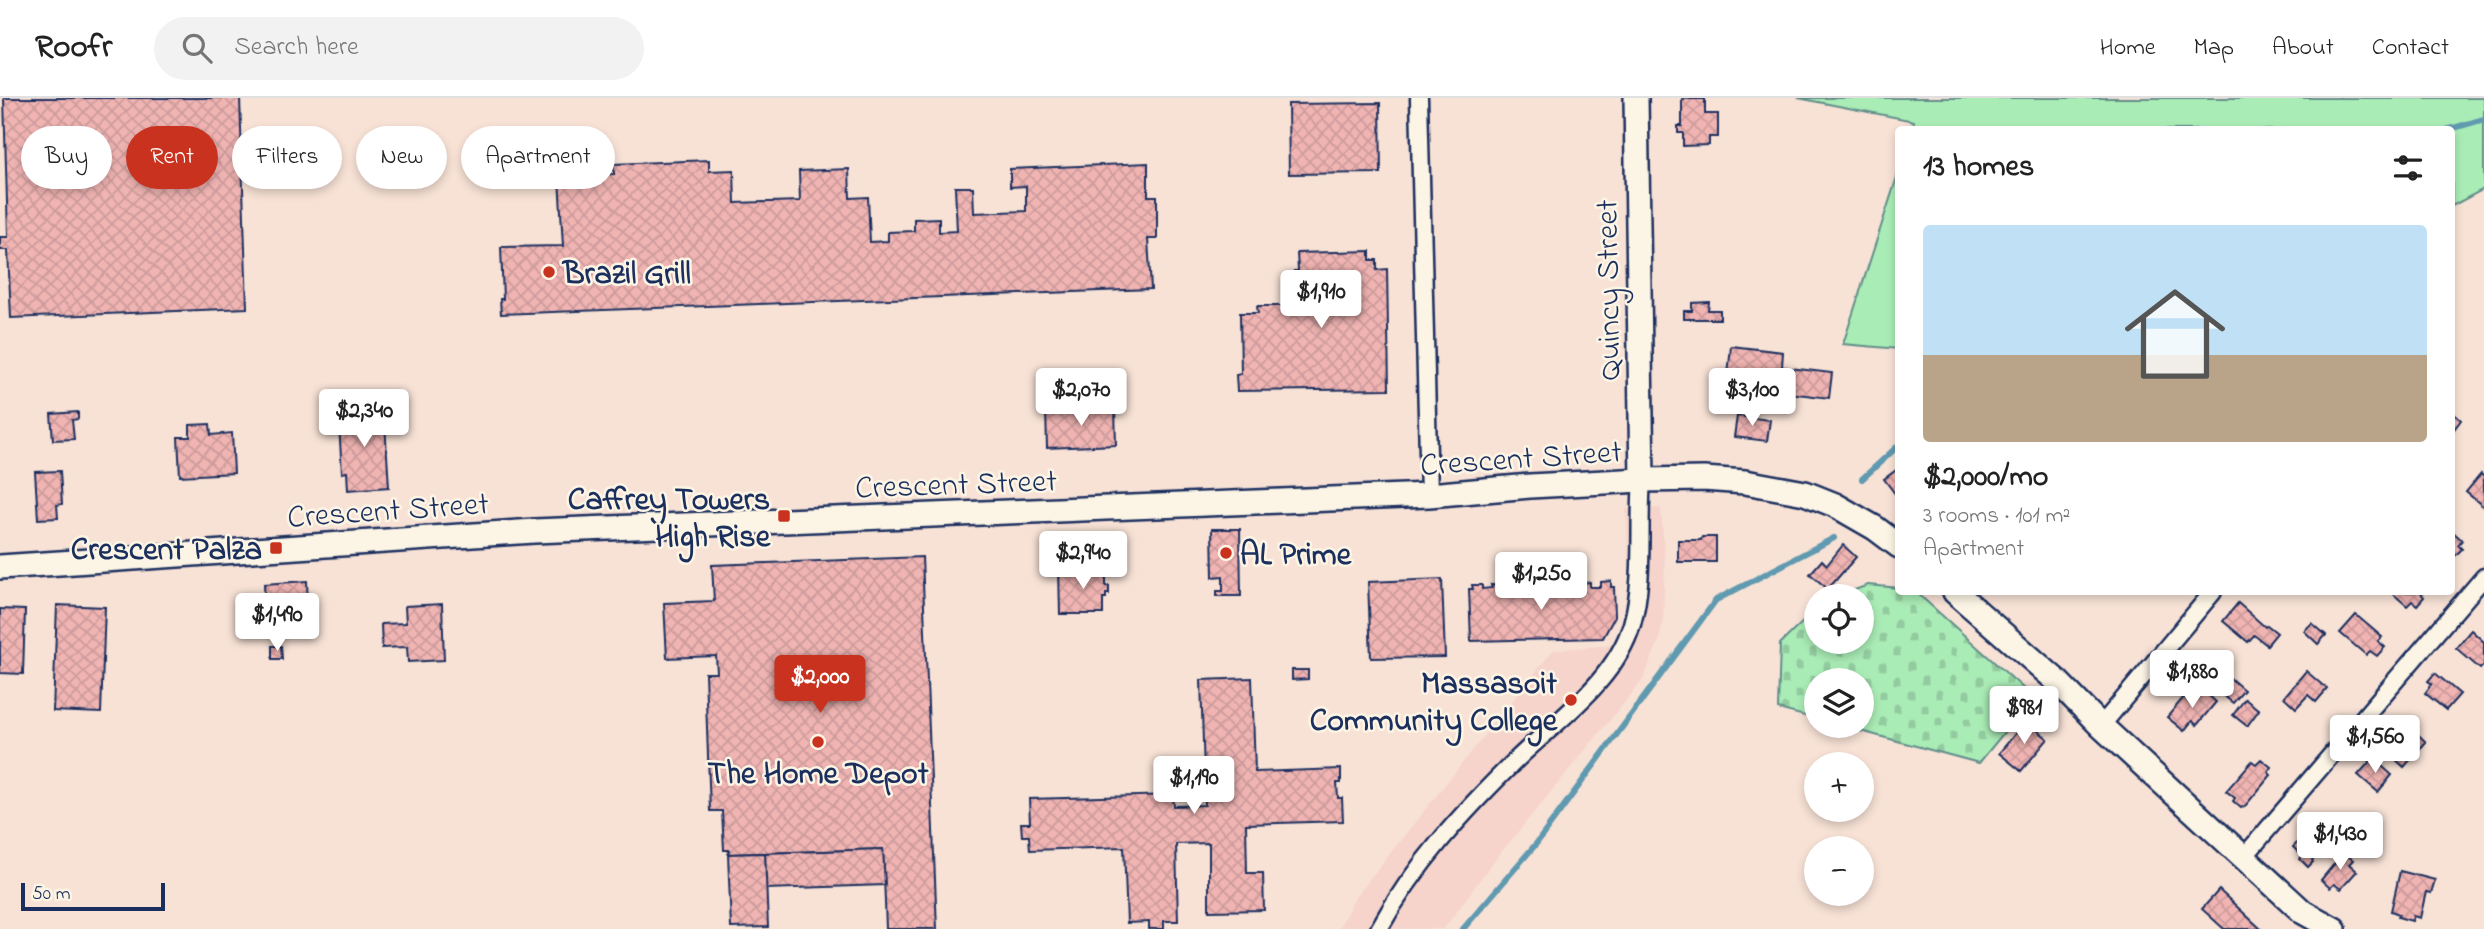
<!DOCTYPE html>
<html lang="en">
<head>
<meta charset="utf-8">
<style>
	:root { --surface:#fff; --page:#f2f2f2; --text:#222; --muted:#767676; --line:#e0e0e0; --accent:#c8321e }
	body { margin:0; font-family:"Indie Flower",sans-serif; background:var(--page); color:var(--text); height:100vh; display:flex; flex-direction:column; font-size:26px; white-space:nowrap }
	* { box-sizing:border-box; margin:0 }
	p { font-size:23px; color:var(--muted) }
	.icon { flex:none; width:38px; height:38px; fill:none; stroke:currentColor; stroke-width:2; stroke-linecap:round; stroke-linejoin:round }
	.map { position:relative; flex:1; overflow:hidden }
	.side { position:absolute; left:1895px; top:28px; width:560px; height:469px; display:flex; flex-direction:column; background:var(--surface); border-radius:7px; box-shadow:0 4px 10px #0003 }
	.side>* { flex:none }
	.top-card { position:absolute; left:21px; top:28px; width:665px; height:63px; display:flex; gap:14px }
	.tools { position:absolute; left:1804px; top:486px; display:grid; gap:14px }
	.tools a { display:grid; place-items:center; width:70px; height:70px; border-radius:50%; background:var(--surface); box-shadow:0 4px 10px #0003; font-size:35px }
	.scale { position:absolute; left:21px; bottom:18px; width:144px; box-sizing:border-box; padding-left:7px; border:4px solid #1b2f5e; border-top:0; font-size:19px; line-height:24px; white-space:nowrap; color:#1b2f5e; -webkit-text-stroke:5px #fcf5e5; paint-order:stroke }
	.price { position:absolute; translate:-50% -60px; padding:0 16px; border-radius:7px; background:#fff; color:#222; font-size:23px; line-height:46px; filter:drop-shadow(0 2px 4px #0008) }
	.price::after { content:''; position:absolute; left:50%; top:42px; width:21px; height:16px; margin-left:-10px; background:inherit; clip-path:polygon(0 0,100% 0,50% 100%) }
	.price.active { background:var(--accent); color:#fff }
	ul { padding:0; list-style:none }
	li { display:grid; align-content:center; gap:14px; height:371px; padding:0 28px }
	li span { display:grid; place-items:center; height:217px; border-radius:7px; color:#555 }
	li>.icon { margin-inline-start:auto }
	span .icon { width:126px; height:126px; fill:#fffc; stroke-width:1 }
	li b { font-size:30px }
	h2 { display:flex; justify-content:space-between; align-items:center; height:84px; padding:0 28px; font-size:30px }
	.chip { padding:0 24px; border-radius:32px; background:var(--surface); box-shadow:0 4px 10px #0003; font-size:24px; line-height:63px }
	.chip.active { background:var(--accent); color:#fff }
	header { display:flex; align-items:center; gap:42px; box-sizing:border-box; height:98px; padding:0 35px; background:var(--surface); border-bottom:2px solid var(--line) }
	header strong { font-size:33px }
	nav { display:flex; gap:38px; margin-inline-start:auto; font-size:24px }
	.search { width:490px; height:63px; background:var(--page); display:flex; align-items:center; gap:18px; box-sizing:border-box; padding:0 24px; border-radius:38px; color:var(--muted); font-size:26px }
	.map>svg:first-child { display:block }
	.built { fill:#f6d4cb }
	.green { fill:#aaecb6; stroke:#628e8a; stroke-width:2 }
	.cemetery { fill:url(#cemetery-stones); stroke:#628e8a; stroke-width:2 }
	.lines { fill:none; stroke-linecap:round; stroke-linejoin:round }
	.stream { stroke:#619ab0; stroke-width:6 }
	.building { fill:url(#building-cross-hatch); stroke:#1b2f5e; stroke-width:2 }
	.minor-casing { stroke:#1b2f5e; stroke-width:21 }
	.secondary-casing { stroke:#1b2f5e; stroke-width:28 }
	.minor { stroke:#fcf5e5; stroke-width:16 }
	.secondary { stroke:#fcf5e5; stroke-width:23 }
	.poi-dot { fill:#c8321e; stroke:#fcf5e5; stroke-width:2.5 }
	.labels { text-anchor:middle; stroke-width:5; stroke-linejoin:round; paint-order:stroke }
	.poi-label { font-size:32px; font-weight:bold; fill:#1b2f5e; stroke:#fcf5e5; text-anchor:end }
	.street-label { font-size:32px; fill:#1b2f5e; stroke:#fcf5e5 }
</style>
</head>
<body>
<header>
<strong>Roofr</strong>
<div class="search"><svg class="icon" aria-label="search" viewBox="0 0 24 24"><circle cx="10" cy="10" r="6"/><path d="M15 15l6 6"/></svg>Search here</div>
<nav><a>Home</a><a>Map</a><a>About</a><a>Contact</a></nav>
</header>
<div class="map">
<svg width="2484" height="831" viewBox="0 0 2484 831">
	<defs>
		<pattern id="cemetery-stones" width="16" height="16" patternUnits="userSpaceOnUse" patternTransform="scale(1.75)"><rect width="16" height="16" fill="#aaecb6"/><path d="M2 7V4a2 2 0 0 1 4 0v3zM10 15v-3a2 2 0 0 1 4 0v3z" fill="#92cb9f"/></pattern>
		<pattern id="building-cross-hatch" width="8" height="8" patternUnits="userSpaceOnUse" patternTransform="scale(1.75)"><rect width="8" height="8" fill="#f0b4b2"/><path d="M0 0l8 8M0 8l8-8" fill="none" stroke="#cd9b9c"/></pattern>
	</defs>
	<rect width="100%" height="100%" fill="#f8e2d6"/>
	<filter id="ink" filterUnits="userSpaceOnUse"><feTurbulence type="fractalNoise" baseFrequency=".0143" numOctaves="2"/><feDisplacementMap in="SourceGraphic" scale="14" xChannelSelector="R" yChannelSelector="G"/><feConvolveMatrix kernelMatrix="1 2 1 2 8 2 1 2 1" color-interpolation-filters="sRGB"/></filter>
	<g filter="url(#ink)">
		<polygon class="built" points="1661,410 1665,465 1663,522 1659,543 1643,582 1490,768 1444,831 1338,831 1355,799 1553,552 1612,547 1623,528 1630,494 1626,411"/>
		<g class="green">
			<polygon points="1798,0 2484,0 2484,91 2452,108 2452,32 1912,32 1914,23"/>
			<polygon points="1899,73 1899,251 1843,246"/>
		</g>
		<polygon class="cemetery" points="1868,487 1899,490 1899,494 1916,494 2033,599 1979,665 1842,628 1862,628 1862,583 1816,583 1816,621 1778,611 1780,546 1816,511 1816,544 1862,544 1862,499 1836,499"/>
		<g class="lines">
			<g class="stream">
				<polyline points="2447,32 2484,21"/>
				<polyline points="1862,381 1899,347"/>
				<polyline points="1463,831 1536,746 1716,502 1834,440"/>
			</g>
		</g>
		<g class="building">
			<polygon points="4,0 240,0 247,210 11,220 8,152 0,152 0,139 8,139"/>
			<polygon points="1682,1 1705,1 1705,16 1718,16 1718,39 1709,39 1709,47 1683,48 1683,35 1678,35 1678,28 1682,28"/>
			<polygon points="1380,5 1381,75 1289,76 1288,6"/>
			<polygon points="709,62 709,73 734,72 735,105 800,103 799,73 849,71 850,100 868,99 870,144 888,143 888,134 914,133 914,121 939,120 939,134 957,133 955,89 973,89 974,115 1026,113 1026,88 1010,89 1010,71 1148,65 1148,98 1157,98 1157,141 1148,141 1151,191 501,216 500,201 503,201 501,149 563,148 558,63 572,63 573,77 614,76 613,66"/>
			<polygon points="1370,153 1370,162 1377,162 1377,172 1387,171 1389,291 1237,293 1236,277 1241,276 1240,215 1258,215 1257,208 1295,208 1294,173 1298,173 1297,155"/>
			<polygon points="1709,204 1708,212 1720,212 1720,221 1684,221 1684,213 1692,213 1692,205"/>
			<polygon points="1731,248 1783,254 1782,269 1832,275 1829,300 1747,290 1747,294 1733,292 1733,288 1727,287"/>
			<polygon points="374,309 384,309 389,389 348,392 347,374 342,375 338,311 345,311 346,316 375,315"/>
			<polygon points="1115,309 1116,347 1047,350 1046,312"/>
			<polygon points="78,314 78,321 72,322 74,341 53,342 51,316"/>
			<polygon points="2452,314 2461,322 2452,334"/>
			<polygon points="1737,318 1770,322 1767,343 1734,339"/>
			<polygon points="210,326 211,337 232,335 234,375 180,378 178,339 190,339 190,327"/>
			<polygon points="1899,370 1899,401 1884,381"/>
			<polygon points="60,373 62,406 57,407 58,420 38,421 35,374"/>
			<polygon points="2481,376 2484,379 2484,409 2466,394"/>
			<polygon points="1212,431 1240,431 1241,498 1217,498 1217,493 1223,493 1223,478 1213,479"/>
			<polygon points="2452,433 2462,442 2458,447 2462,451 2455,458 2452,455"/>
			<polygon points="1702,439 1716,439 1716,464 1678,464 1678,442 1701,442"/>
			<polygon points="1843,447 1856,459 1828,491 1810,476 1822,462 1827,467"/>
			<polygon points="922,459 937,831 886,831 883,751 728,756 729,752 724,752 722,713 710,713 705,575 717,575 716,558 667,560 664,505 714,503 712,467"/>
			<polygon points="1106,470 1106,488 1109,488 1109,496 1106,496 1106,500 1103,500 1103,516 1060,516 1059,471"/>
			<polygon points="1442,481 1445,559 1371,560 1368,484"/>
			<polygon points="307,483 309,535 266,537 264,486"/>
			<polygon points="1611,483 1611,489 1614,489 1615,518 1603,540 1471,543 1469,491 1473,491 1472,487 1482,487 1482,491 1492,490 1491,487 1512,489 1512,486 1523,485 1523,490 1534,490 1534,486 1548,486 1549,490 1559,490 1559,485 1568,484 1569,489 1581,489 1580,485 1590,484 1590,489 1601,489 1601,484"/>
			<polygon points="2391,494 2420,494 2424,499 2417,507 2412,503 2407,508"/>
			<polygon points="2238,505 2265,529 2267,527 2277,535 2267,547 2254,537 2248,544 2223,523"/>
			<polygon points="442,506 444,562 408,564 407,549 382,550 381,526 406,525 405,508"/>
			<polygon points="57,507 105,509 101,615 53,613"/>
			<polygon points="0,511 25,512 23,576 0,575"/>
			<polygon points="2356,517 2382,539 2378,543 2385,549 2377,558 2370,553 2366,557 2340,535"/>
			<polygon points="2312,525 2326,537 2318,546 2304,533"/>
			<polygon points="2471,532 2484,544 2484,567 2480,571 2456,550"/>
			<polygon points="272,548 281,548 282,561 272,561"/>
			<polygon points="1292,572 1308,572 1308,581 1292,582"/>
			<polygon points="2306,573 2327,591 2316,604 2308,597 2296,610 2284,599"/>
			<polygon points="2435,575 2460,596 2446,612 2425,595 2432,586 2428,583"/>
			<polygon points="1252,580 1255,674 1341,671 1341,685 1337,685 1338,700 1342,700 1343,723 1246,726 1247,775 1263,775 1264,812 1209,813 1209,745 1176,746 1178,823 1164,823 1164,831 1149,831 1149,824 1127,825 1124,749 1030,752 1029,738 1022,738 1021,725 1030,725 1029,701 1173,697 1174,708 1205,707 1201,582"/>
			<polygon points="2231,581 2244,592 2233,605 2220,595"/>
			<polygon points="2201,590 2216,604 2197,627 2192,623 2184,633 2167,619 2184,599 2190,603"/>
			<polygon points="2245,601 2259,612 2247,628 2233,617"/>
			<polygon points="2026,623 2048,641 2021,673 1999,655"/>
			<polygon points="2408,627 2426,644 2404,669 2386,653"/>
			<polygon points="2373,660 2392,677 2378,694 2358,677"/>
			<polygon points="2261,661 2271,669 2268,674 2271,677 2246,707 2241,710 2233,703 2235,700 2226,693 2252,663 2256,666"/>
			<polygon points="2310,733 2316,739 2321,734 2330,743 2312,762 2313,764 2308,769 2300,761 2302,758 2293,749"/>
			<polygon points="883,751 885,787 766,791 765,755"/>
			<polygon points="2344,754 2353,762 2349,766 2357,773 2341,791 2334,786 2330,790 2321,782"/>
			<polygon points="765,755 768,829 731,830 728,756"/>
			<polygon points="2400,773 2435,782 2431,795 2426,794 2420,820 2413,818 2412,823 2398,819 2399,816 2391,813"/>
			<polygon points="2219,792 2261,831 2224,831 2202,811"/>
		</g>
		<g class="lines">
			<defs>
				<g id="minor">
					<polyline points="1419,0 1429,397"/>
					<polyline points="2101,628 2213,494"/>
					<polyline points="2243,760 2484,479"/>
					<path d="M1379,831C1414,767 1464,713 1516,662C1557,622 1615,584 1632,526C1645,480 1638,429 1642,382"/>
				</g>
				<g id="secondary">
					<polyline points="1636,0 1642,382"/>
					<polyline points="0,469 534,433 1429,397 1530,388 1642,382 1704,381 1745,384 1805,395 1835,407 1875,430 1899,448"/>
					<polyline points="1955,494 2058,584 2101,628 2303,814 2334,831"/>
				</g>
			</defs>
			<use href="#minor" class="minor-casing"/>
			<use href="#secondary" class="secondary-casing"/>
			<use href="#minor" class="minor"/>
			<use href="#secondary" class="secondary"/>
		</g>
	</g>
	<g class="poi-dot">
		<circle cx="549" cy="174" r="7"/>
		<rect x="777" y="411" width="14" height="14" rx="3.5"/>
		<rect x="269" y="443" width="14" height="14" rx="3.5"/>
		<circle cx="1226" cy="455" r="7"/>
		<circle cx="1571" cy="602" r="7"/>
		<circle cx="818" cy="644" r="7"/>
	</g>
	<g class="labels">
		<g class="poi-label">
			<text x="563" y="185" text-anchor="start">Brazil Grill</text>
			<text x="770" y="411">Caffrey Towers<tspan x="770" dy="37">High Rise</tspan></text>
			<text x="262" y="461">Crescent Palza</text>
			<text x="1240" y="466" text-anchor="start">AL Prime</text>
			<text x="1557" y="595">Massasoit<tspan x="1557" dy="37">Community College</tspan></text>
			<text x="818" y="685" text-anchor="middle">The Home Depot</text>
		</g>
		<g class="street-label">
			<text transform="translate(1607 192) rotate(-91)" y="11">Quincy Street</text>
			<text transform="translate(1521 359) rotate(-4)" y="11">Crescent Street</text>
			<text transform="translate(956 385) rotate(-2)" y="11">Crescent Street</text>
			<text transform="translate(388 411) rotate(-4)" y="11">Crescent Street</text>
		</g>
	</g>
</svg>
<div class="tools">
<a><svg class="icon" aria-label="locate" viewBox="0 0 24 24"><circle cx="12" cy="12" r="6"/><path d="M12 2v4M12 18v4M2 12h4M18 12h4"/></svg></a>
<a><svg class="icon" aria-label="layers" viewBox="0 0 24 24"><path d="M12 4l9 5-9 5-9-5zM3 14l9 5 9-5"/></svg></a>
<a>+</a>
<a>−</a>
</div>
<div class="scale">50 m</div>
<b class="price" style="left:1321px;top:232px">$1,910</b>
<b class="price" style="left:1081px;top:330px">$2,070</b>
<b class="price" style="left:1752px;top:330px">$3,100</b>
<b class="price" style="left:364px;top:351px">$2,340</b>
<b class="price" style="left:1083px;top:493px">$2,940</b>
<b class="price" style="left:1541px;top:514px">$1,250</b>
<b class="price" style="left:277px;top:555px">$1,490</b>
<b class="price" style="left:2192px;top:612px">$1,880</b>
<b class="price active" style="left:820px;top:617px">$2,000</b>
<b class="price" style="left:2024px;top:648px">$981</b>
<b class="price" style="left:2375px;top:677px">$1,560</b>
<b class="price" style="left:1194px;top:718px">$1,190</b>
<b class="price" style="left:2340px;top:774px">$1,430</b>
<div class="top-card">
<a class="chip">Buy</a>
<a class="chip active">Rent</a>
<a class="chip">Filters</a>
<a class="chip">New</a>
<a class="chip">Apartment</a>
</div>
<section class="side">
<h2>13 homes<svg class="icon" aria-label="filters" viewBox="0 0 24 24"><path d="M4 7h16M4 17h16"/><circle cx="9" cy="7" r="2"/><circle cx="15" cy="17" r="2"/></svg></h2>
<ul>
<li><span style="background:linear-gradient(#bfe0f5 60%,#b9a48a 0)"><svg class="icon" aria-label="home" viewBox="0 0 24 24"><path d="M3 11l9-7 9 7M6 9v11h12V9"/></svg></span><div><b>$2,000/mo</b><p>3 rooms · 101 m²</p><p>Apartment</p></div></li>
</ul>
</section>
</div>
</body>
</html>
